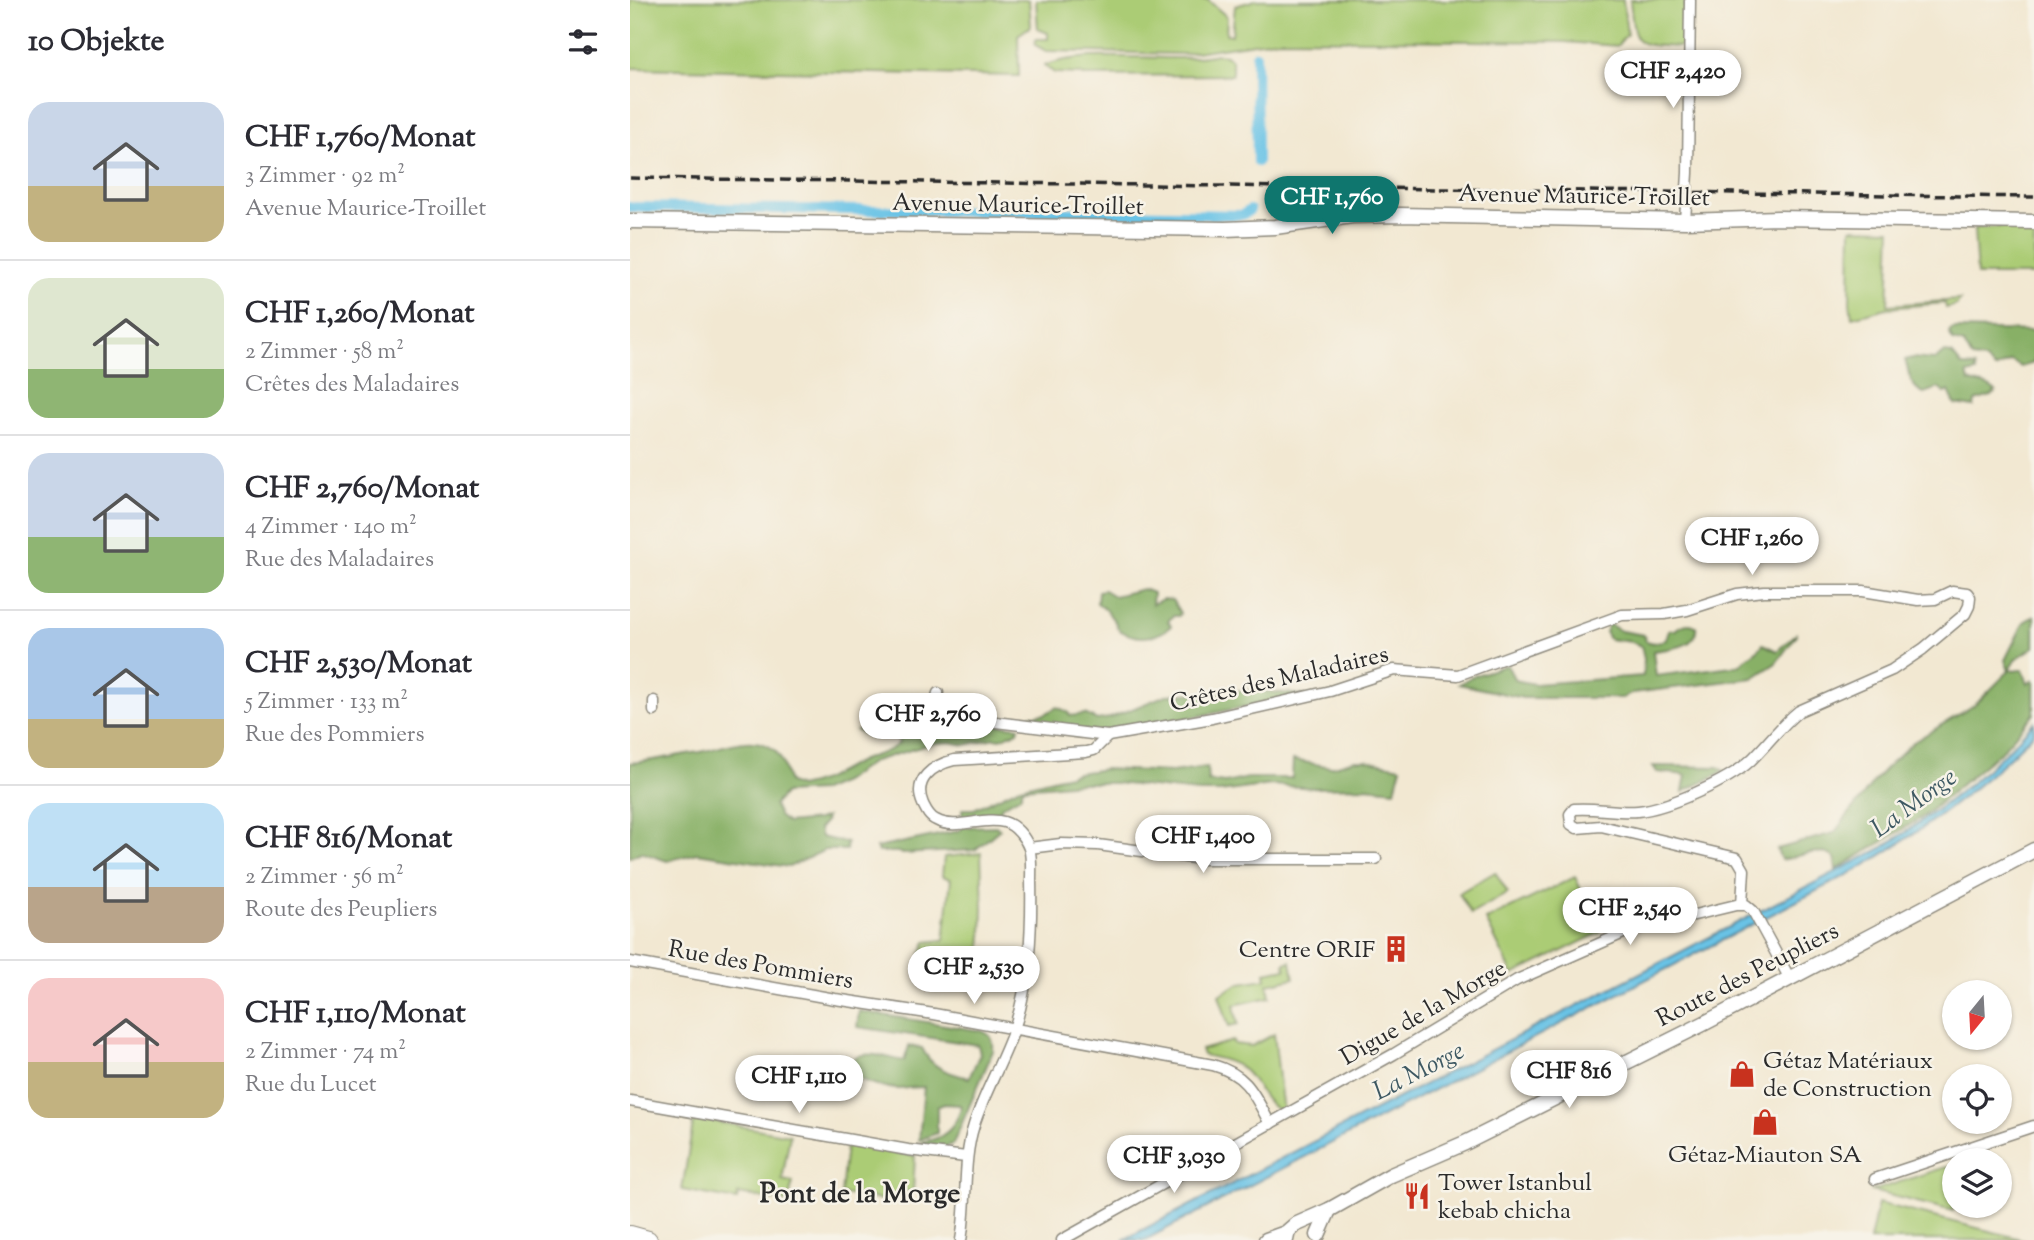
<!DOCTYPE html>
<html lang="de">
<head>
<meta charset="utf-8">
<style>
	:root { --surface:#fff; --page:#f7f7f7; --text:#2b2b33; --muted:#7c7c81; --line:#e1e1e2; --accent:#0f766e }
	body { margin:0; font-family:"Sorts Mill Goudy",serif; background:var(--page); color:var(--text); height:100vh; display:flex; flex-direction:column; font-size:26px; white-space:nowrap }
	* { box-sizing:border-box; margin:0 }
	p { font-size:23px; color:var(--muted) }
	.icon { flex:none; width:38px; height:38px; fill:none; stroke:currentColor; stroke-width:2; stroke-linecap:round; stroke-linejoin:round }
	.map { position:relative; flex:1; overflow:hidden }
	.sheet { display:flex; flex-direction:column; background:var(--surface); width:630px }
	.sheet>* { flex:none }
	.needle { width:46px; rotate:198deg }
	.fabs { position:absolute; left:1312px; top:980px; display:grid; gap:14px }
	.fabs a { display:grid; place-items:center; width:70px; height:70px; border-radius:50%; background:var(--surface); box-shadow:0 2px 5px #0004; font-size:35px }
	.price { position:absolute; translate:-50% -60px; padding:0 16px; border-radius:24px; background:#fff; color:#222; font-size:23px; line-height:46px; filter:drop-shadow(0 2px 4px #0008) }
	.price::after { content:''; position:absolute; left:50%; top:42px; width:21px; height:16px; margin-left:-10px; background:inherit; clip-path:polygon(0 0,100% 0,50% 100%) }
	.price.on { background:var(--accent); color:#fff }
	ul { padding:0; list-style:none }
	li { display:flex; align-items:center; gap:21px; height:175px; padding:0 28px }
	li+li { border-top:2px solid var(--line) }
	li span { display:grid; place-items:center; flex:none; width:196px; height:140px; border-radius:21px; color:#555 }
	li>.icon { margin-inline-start:auto }
	span .icon { width:84px; height:84px; fill:#fffc; stroke-width:1 }
	li b { font-size:30px }
	h2 { display:flex; justify-content:space-between; align-items:center; height:84px; padding:0 28px; font-size:30px }
	main { display:flex; flex:1; min-height:0 }
	.map>svg:first-child { display:block }
	.green { fill:#abcc74; stroke:#6b7c50; stroke-width:2 }
	.forest { fill:#88b066; stroke:#5a6e48; stroke-width:2 }
	.water { fill:#69c3e6; stroke:#4a7788; stroke-width:2 }
	.lines { fill:none; stroke-linecap:round; stroke-linejoin:round }
	.canal { stroke:#69c3e6; stroke-width:10 }
	.minor-casing { stroke:#8e8a7e; stroke-width:13 }
	.tertiary-casing { stroke:#8e8a7e; stroke-width:17 }
	.primary-casing { stroke:#8e8a7e; stroke-width:20 }
	.minor { stroke:#fff; stroke-width:10 }
	.tertiary { stroke:#fff; stroke-width:14 }
	.primary { stroke:#fff; stroke-width:18 }
	.rail { stroke:#2b2b2b; stroke-width:3.5; stroke-dasharray:10 5; stroke-linecap:butt }
	.labels { text-anchor:middle; stroke-width:5; stroke-linejoin:round; paint-order:stroke }
	.street-label { font-size:24px; fill:#2b2b2b; stroke:#f7f3e8 }
	.poi-label { font-size:24px; fill:#2b2b2b; stroke:#f7f3e8; text-anchor:start }
	.water-label { font-size:26px; font-style:italic; fill:#3e5963; stroke:#f7f3e8 }
	.quarter-label { font-size:28px; font-weight:bold; fill:#2b2b2b; stroke:#f7f3e8 }
</style>
</head>
<body>
<main>
<section class="sheet">
<h2>10 Objekte<svg class="icon" aria-label="filters" viewBox="0 0 24 24"><path d="M4 7h16M4 17h16"/><circle cx="9" cy="7" r="2"/><circle cx="15" cy="17" r="2"/></svg></h2>
<ul>
<li><span style="background:linear-gradient(#c9d6e8 60%,#c2b280 0)"><svg class="icon" aria-label="home" viewBox="0 0 24 24"><path d="M3 11l9-7 9 7M6 9v11h12V9"/></svg></span><div><b>CHF 1,760/Monat</b><p>3 Zimmer · 92 m²</p><p>Avenue Maurice-Troillet</p></div></li>
<li><span style="background:linear-gradient(#dfe7d0 65%,#8fb573 0)"><svg class="icon" aria-label="home" viewBox="0 0 24 24"><path d="M3 11l9-7 9 7M6 9v11h12V9"/></svg></span><div><b>CHF 1,260/Monat</b><p>2 Zimmer · 58 m²</p><p>Crêtes des Maladaires</p></div></li>
<li><span style="background:linear-gradient(#c9d6e8 60%,#8fb573 0)"><svg class="icon" aria-label="home" viewBox="0 0 24 24"><path d="M3 11l9-7 9 7M6 9v11h12V9"/></svg></span><div><b>CHF 2,760/Monat</b><p>4 Zimmer · 140 m²</p><p>Rue des Maladaires</p></div></li>
<li><span style="background:linear-gradient(#a9c7e8 65%,#c2b280 0)"><svg class="icon" aria-label="home" viewBox="0 0 24 24"><path d="M3 11l9-7 9 7M6 9v11h12V9"/></svg></span><div><b>CHF 2,530/Monat</b><p>5 Zimmer · 133 m²</p><p>Rue des Pommiers</p></div></li>
<li><span style="background:linear-gradient(#bfe0f5 60%,#b9a48a 0)"><svg class="icon" aria-label="home" viewBox="0 0 24 24"><path d="M3 11l9-7 9 7M6 9v11h12V9"/></svg></span><div><b>CHF 816/Monat</b><p>2 Zimmer · 56 m²</p><p>Route des Peupliers</p></div></li>
<li><span style="background:linear-gradient(#f6c9c9 60%,#c2b280 0)"><svg class="icon" aria-label="home" viewBox="0 0 24 24"><path d="M3 11l9-7 9 7M6 9v11h12V9"/></svg></span><div><b>CHF 1,110/Monat</b><p>2 Zimmer · 74 m²</p><p>Rue du Lucet</p></div></li>
</ul>
</section>
<div class="map">
<svg width="1404" height="1240" viewBox="0 0 1404 1240">
	<rect width="100%" height="100%" fill="#f7f3e8"/>
	<filter id="ink" filterUnits="userSpaceOnUse"><feTurbulence type="fractalNoise" baseFrequency=".0143" numOctaves="2"/><feDisplacementMap in="SourceGraphic" scale="14" xChannelSelector="R" yChannelSelector="G"/><feConvolveMatrix kernelMatrix="1 2 1 2 8 2 1 2 1" color-interpolation-filters="sRGB"/></filter>
	<filter id="wash" filterUnits="userSpaceOnUse"><feTurbulence type="fractalNoise" baseFrequency=".00686" numOctaves="4" result="noise"/><feDisplacementMap in="SourceGraphic" scale="28" xChannelSelector="R" yChannelSelector="G"/><feGaussianBlur stdDeviation="1.57" result="paint"/><feColorMatrix in="noise" values="0 0 0 0 0 0 0 0 0 0 0 0 0 0 0 0 0 1.4 0 .05"/><feComposite in="paint" operator="in"/></filter>
	<g filter="url(#wash)">
		<rect width="100%" height="100%" fill="#f2e8d2"/>
		<g class="green">
			<polygon points="0,0 399,0 401,26 388,35 389,76 0,68"/>
			<polygon points="406,0 578,0 597,17 596,34 602,35 605,6 626,0 993,0 997,34 987,46 935,42 650,39 553,54 416,51 405,45 406,39 418,39 418,33 408,29"/>
			<path d="M1000,0H1055L1056,41L1048,47C1001,45 1005,45 1000,0Z"/>
			<path d="M588,54L596,55L602,61V75L453,76L452,74L425,73L414,66C467,46 532,66 588,54Z"/>
			<polygon points="1404,225 1404,275 1347,275 1344,230 1346,228"/>
			<polygon points="1221,228 1261,229 1258,305 1330,300 1327,305 1316,308 1315,303 1257,308 1222,317 1220,303"/>
			<polygon points="351,853 353,909 351,956 291,954 296,942 314,940 321,879 312,876 314,857"/>
			<polygon points="865,872 878,893 841,914 829,893"/>
			<polygon points="945,877 971,932 883,975 856,920"/>
			<polygon points="661,961 664,978 638,984 640,997 604,1005 608,1024 599,1026 589,995 610,983 636,979 635,973 656,969 655,963"/>
			<path d="M644,1034L653,1112C635,1107 628,1083 615,1071C604,1061 587,1058 573,1055L571,1050L603,1041L604,1044L622,1046Z"/>
			<polygon points="64,1118 160,1135 152,1180 163,1182 158,1202 108,1194 107,1200 52,1190"/>
			<polygon points="216,1145 285,1156 283,1192 270,1191 269,1202 211,1194"/>
			<polygon points="1325,1164 1323,1211 1242,1191"/>
			<polygon points="1248,1203 1395,1240 1240,1240"/>
		</g>
		<g class="forest">
			<polygon points="1326,329 1404,331 1404,363 1391,367 1381,361 1365,369 1355,360 1342,358 1334,344 1323,341 1319,333 1321,330"/>
			<path d="M1313,353L1322,354L1332,366L1345,367L1346,372L1337,374L1339,381C1349,386 1357,383 1366,392L1361,396L1345,401L1344,407L1325,404L1319,391L1315,393L1308,388L1294,393C1280,388 1279,372 1275,360L1282,358L1305,360Z"/>
			<path d="M513,589L523,593L522,604L533,599L542,600L550,613L549,616H543L538,621L541,626C527,639 506,640 491,631C485,627 488,626 485,622C480,615 474,607 467,603L468,591L474,590L484,596Z"/>
			<path d="M1404,616V647L1386,659L1379,670H1393L1398,684L1404,680V714L1371,751L1294,816L1206,870L1205,858C1188,846 1170,857 1151,860L1147,849L1204,833L1246,779L1264,760L1282,743L1346,704L1379,671L1375,660L1394,622Z"/>
			<path d="M979,624L991,631L1014,635L1016,641L1023,643L1036,640L1039,630H1045C1051,625 1059,622 1066,626C1069,648 1038,649 1023,651L1026,676L1110,665C1117,655 1127,654 1133,644L1147,651L1166,634V636L1146,663L1123,678L1003,693L993,698H893L829,684L843,676L877,665L885,680L904,684L1013,676L1014,659L1011,646L1002,642L979,639L975,632Z"/>
			<polygon points="621,690 674,695 479,734 396,724 399,716 415,714 427,707 438,712 440,716 455,714 467,720 480,718 536,695"/>
			<path d="M285,720L332,730L341,722L389,727L388,731L371,739L364,738L335,745L321,742L304,743L244,761L213,782L192,791L155,793L144,805L149,816L157,823L188,820L196,817L195,822L189,829L191,837L217,843L216,850H195L159,867L67,853L37,861L11,852L0,857V763C23,761 46,755 70,752C92,748 122,733 143,749C153,757 155,772 159,783L169,787C196,782 207,772 230,761C245,754 258,754 270,742L263,735L243,738L227,731L234,729L256,730Z"/>
			<polygon points="663,760 701,767 724,760 735,760 771,767 765,790 735,787 685,788 641,785 590,792 568,792 485,783 451,783 393,788 390,796 371,807 370,817 332,819 332,809 344,809 390,787 447,773 475,769 542,772 577,767 578,781 595,783 618,778 662,778"/>
			<polygon points="1023,766 1088,767 1094,771 1053,792 1056,775 1027,772"/>
			<polygon points="366,826 370,829 345,850 272,854 268,852 248,852 246,848 328,831 333,827"/>
			<path d="M229,1011L352,1031C362,1035 364,1041 363,1051L323,1144L311,1148L292,1144V1142C314,1139 324,1129 331,1109L330,1105L314,1104L307,1107V1133L289,1140L294,1087C286,1087 278,1088 270,1089C259,1089 240,1083 229,1079L224,1066V1058C237,1050 259,1058 274,1061L279,1046L292,1048C301,1068 318,1073 339,1078L350,1054L348,1045L227,1027Z"/>
		</g>
		<path class="water" d="M1404,722V733C1352,787 1291,832 1227,870L515,1240H493L1252,848C1306,812 1362,771 1404,722Z"/>
		<g class="lines">
			<g class="canal">
				<polyline points="626,55 627,162"/>
				<polyline points="0,207 612,215 620,210"/>
			</g>
		</g>
	</g>
	<g filter="url(#ink)">
		<g class="lines">
			<defs>
				<g id="minor">
					<polyline points="1055,221 1058,173 1060,0"/>
					<path d="M308,693L306,700L321,711L341,719L478,736L582,718L700,691L764,670L828,675L992,615L1034,614L1057,610L1107,594L1134,591H1233L1288,600L1305,599L1322,591L1337,593L1340,597L1339,606L1335,614L1293,649L1262,670L1169,711C1150,726 1137,745 1120,761C1098,781 1038,808 1008,811C987,813 965,807 944,809L940,814L941,824L947,828L971,826L1107,858L1114,870L1112,904"/>
					<polyline points="24,711 24,701"/>
					<polyline points="399,848 431,844 468,845 571,859 746,859"/>
					<path d="M0,962L205,999L304,1014L583,1065C618,1075 624,1094 640,1124"/>
					<polyline points="0,1101 278,1150 336,1157"/>
					<polyline points="1245,1179 1404,1126"/>
					<path d="M331,1240C338,1202 332,1162 344,1125C354,1093 372,1063 383,1032C400,984 402,929 401,880C401,870 402,857 399,848C395,837 385,825 374,822C353,816 325,831 306,820C299,817 296,810 293,804C282,779 304,765 324,760L456,752L464,750L478,736"/>
					<polyline points="432,1240 764,1054 887,980 998,931 1106,905 1116,905 1123,911 1160,979"/>
				</g>
				<g id="tertiary">
					<polyline points="0,221 595,229 645,227 722,216 770,215 1056,221 1148,218 1404,222"/>
					<polyline points="688,1235 699,1210"/>
					<polyline points="636,1240 658,1232"/>
					<polyline points="656,1240 658,1231 665,1225 699,1210 761,1175 835,1143 1073,1024 1404,850"/>
				</g>
				<polyline id="primary" points="0,1235 18,1240"/>
			</defs>
			<use href="#minor" class="minor-casing"/>
			<use href="#tertiary" class="tertiary-casing"/>
			<use href="#primary" class="primary-casing"/>
			<use href="#minor" class="minor"/>
			<use href="#tertiary" class="tertiary"/>
			<use href="#primary" class="primary"/>
			<polyline class="rail" points="0,178 1404,197"/>
		</g>
	</g>
	<defs>
		<symbol id="building-bare" viewBox="-9 -9 18 18"><path d="M-4-6H4V6H1V3H-1V6H-4ZM-2.5-4.3h1.7v1.8h-1.7ZM.8-4.3h1.7v1.8H.8ZM-2.5-1h1.7V.8h-1.7ZM.8-1h1.7V.8H.8Z" fill="#c8321e" stroke="#f7f3e8" stroke-width="2.5" paint-order="stroke"/></symbol>
		<symbol id="shop-bare" viewBox="-9 -9 18 18"><path d="M-5-2.5h2.3a2.7 3.5 0 0 1 5.4 0H5L5.5 6h-11ZM-1.5-2.5h3a1.5 2.3 0 0 0-3 0Z" fill="#c8321e" stroke="#f7f3e8" stroke-width="2.5" paint-order="stroke"/></symbol>
		<symbol id="restaurant-bare" viewBox="-9 -9 18 18"><path d="M-5-6h1v4h1v-4h1v4h1v-4h1v5L-1.5 .5V6h-2V.5L-5-1ZM5-6V6H3V1.5H1.5Q1.5-4 5-6Z" fill="#c8321e" stroke="#f7f3e8" stroke-width="2.5" paint-order="stroke"/></symbol>
	</defs>
	<g fill-rule="evenodd">
		<use href="#building-bare" x="747" y="930" width="38" height="38"/>
		<use href="#shop-bare" x="1093" y="1055" width="38" height="38"/>
		<use href="#shop-bare" x="1116" y="1103" width="38" height="38"/>
		<use href="#restaurant-bare" x="768" y="1177" width="38" height="38"/>
	</g>
	<g class="labels">
		<g class="street-label">
			<text transform="translate(954 195) rotate(1)" y="8">Avenue Maurice-Troillet</text>
			<text transform="translate(388 204) rotate(1)" y="8">Avenue Maurice-Troillet</text>
			<text transform="translate(649 678) rotate(-13)" y="8">Crêtes des Maladaires</text>
			<text transform="translate(131 964) rotate(10)" y="8">Rue des Pommiers</text>
			<text transform="translate(1117 974) rotate(-27)" y="8">Route des Peupliers</text>
			<text transform="translate(793 1012) rotate(-30)" y="8">Digue de la Morge</text>
		</g>
		<g class="poi-label">
			<text x="745" y="957" text-anchor="end">Centre ORIF</text>
			<text x="1133" y="1068">Gétaz Matériaux<tspan x="1133" dy="28">de Construction</tspan></text>
			<text x="1135" y="1162" text-anchor="middle">Gétaz-Miauton SA</text>
			<text x="808" y="1190">Tower Istanbul<tspan x="808" dy="28">kebab chicha</tspan></text>
		</g>
		<g class="water-label">
			<text transform="translate(1283 802) rotate(-36)" y="9">La Morge</text>
			<text transform="translate(788 1070) rotate(-27)" y="9">La Morge</text>
		</g>
		<g class="quarter-label">
			<text x="230" y="1202">Pont de la Morge</text>
		</g>
	</g>
</svg>
<div class="fabs">
<a><svg class="needle" viewBox="-14 -14 28 28"><path d="M0-13l5 13h-10z" fill="#e53935"/><path d="M0 13l5-13h-10z" fill="#7c7c81"/></svg></a>
<a><svg class="icon" aria-label="locate" viewBox="0 0 24 24"><circle cx="12" cy="12" r="6"/><path d="M12 2v4M12 18v4M2 12h4M18 12h4"/></svg></a>
<a><svg class="icon" aria-label="layers" viewBox="0 0 24 24"><path d="M12 4l9 5-9 5-9-5zM3 14l9 5 9-5"/></svg></a>
</div>
<b class="price" style="left:1043px;top:110px">CHF 2,420</b>
<b class="price on" style="left:702px;top:236px">CHF 1,760</b>
<b class="price" style="left:1122px;top:577px">CHF 1,260</b>
<b class="price" style="left:298px;top:753px">CHF 2,760</b>
<b class="price" style="left:573px;top:875px">CHF 1,400</b>
<b class="price" style="left:1000px;top:947px">CHF 2,540</b>
<b class="price" style="left:344px;top:1006px">CHF 2,530</b>
<b class="price" style="left:939px;top:1110px">CHF 816</b>
<b class="price" style="left:169px;top:1115px">CHF 1,110</b>
<b class="price" style="left:544px;top:1195px">CHF 3,030</b>
</div>
</main>
</body>
</html>
